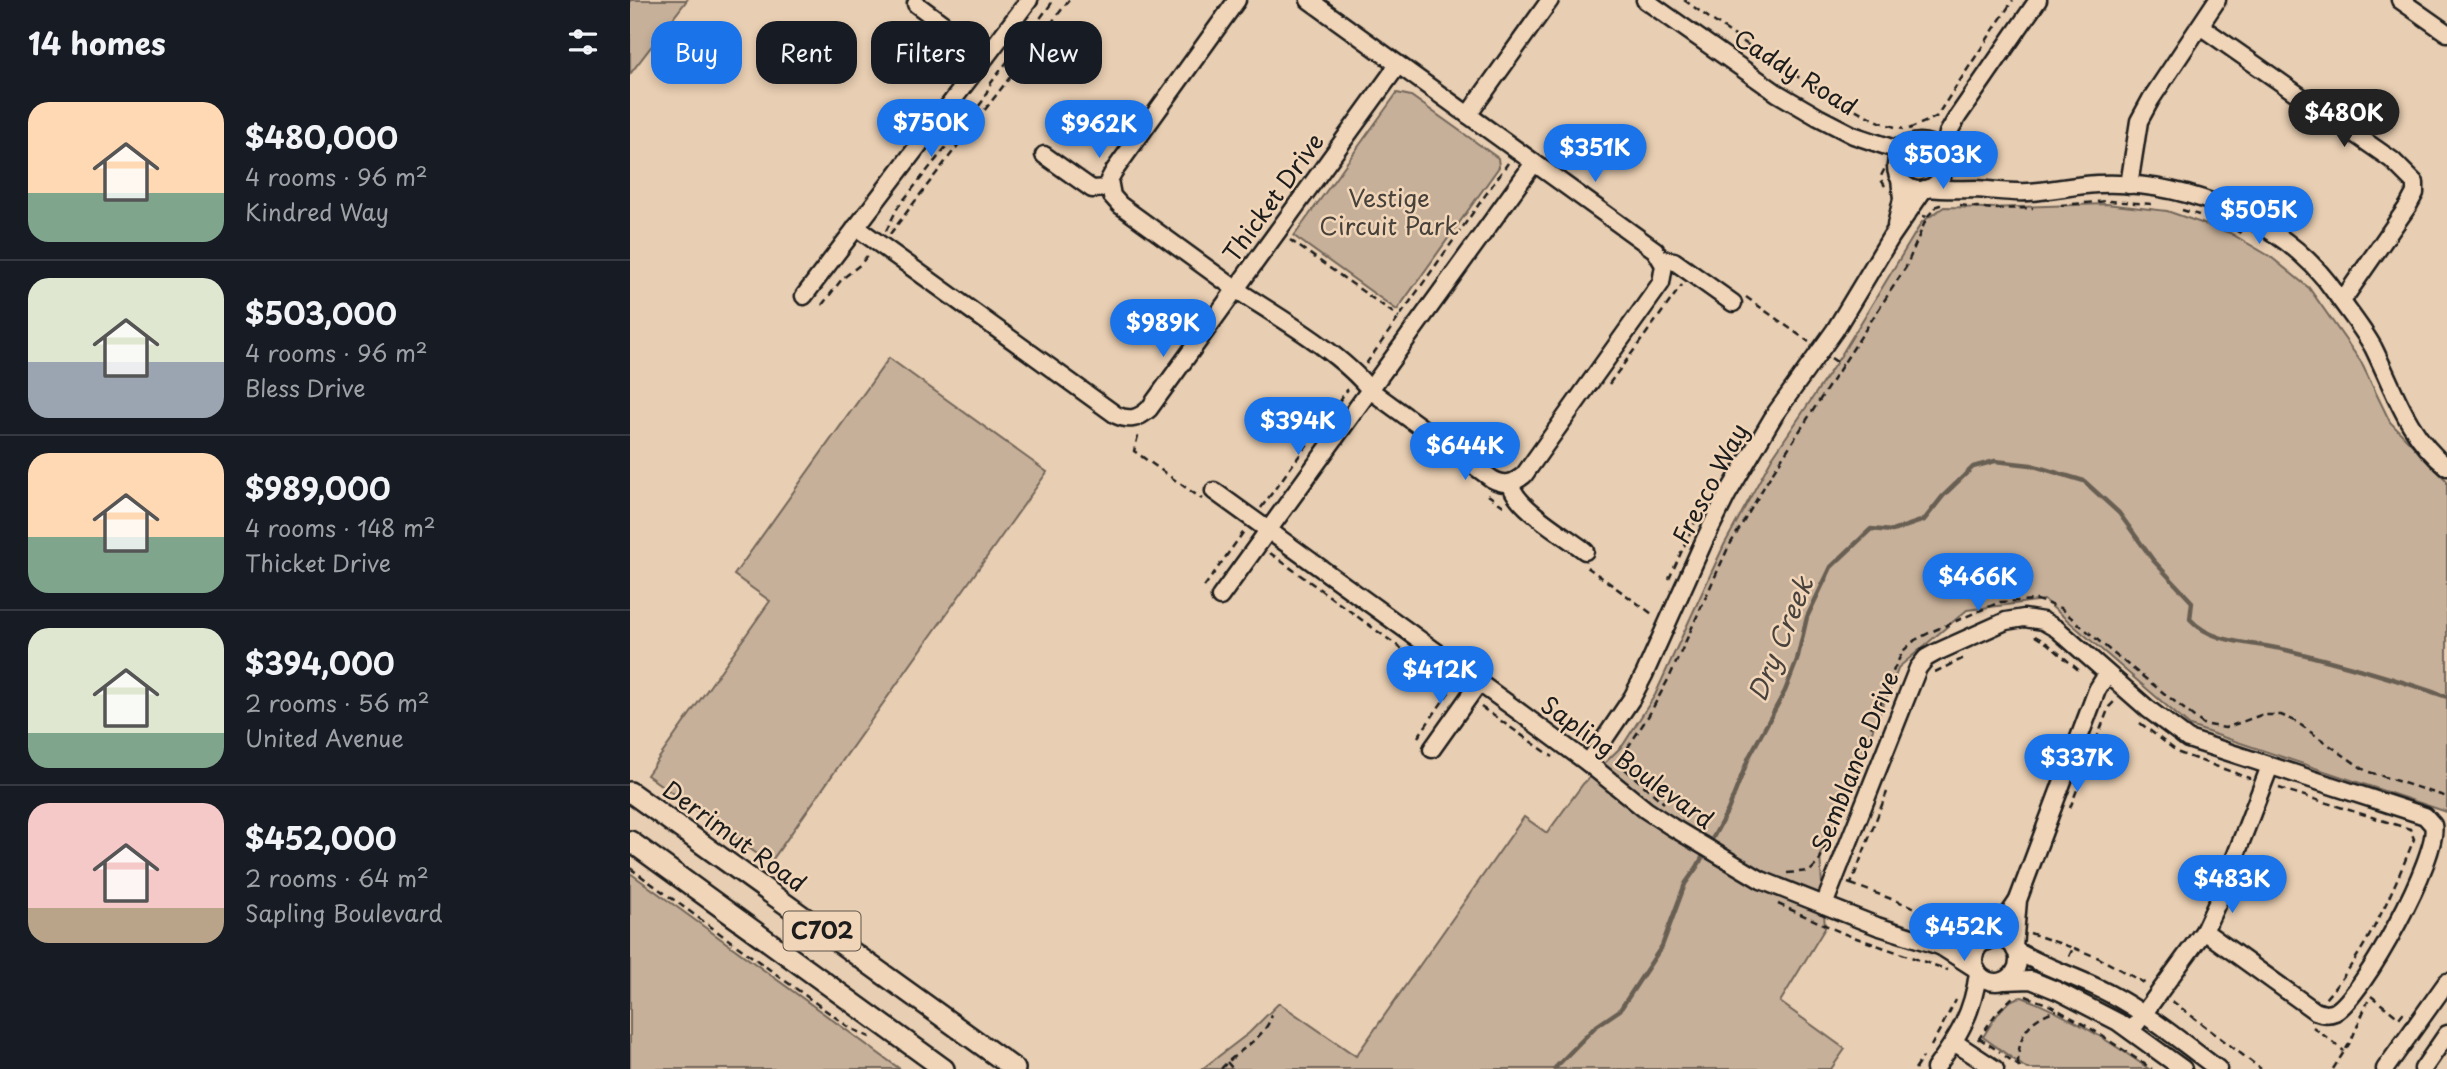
<!DOCTYPE html>
<html lang="en">
<head>
<meta charset="utf-8">
<style>
	:root { --surface:#171b24; --page:#20242c; --text:#f1f3f6; --muted:#9ea1a6; --line:#363941; --accent:#1a73e8 }
	body { margin:0; font-family:"Playpen Sans",sans-serif; background:var(--page); color:var(--text); height:100vh; display:flex; flex-direction:column; font-size:26px; white-space:nowrap }
	* { box-sizing:border-box; margin:0 }
	p { font-size:23px; color:var(--muted) }
	.icon { flex:none; width:38px; height:38px; fill:none; stroke:currentColor; stroke-width:2; stroke-linecap:round; stroke-linejoin:round }
	.map { position:relative; flex:1; overflow:hidden }
	.side { display:flex; flex-direction:column; background:var(--surface); width:630px }
	.side>* { flex:none }
	.banner { position:absolute; left:21px; top:21px; width:665px; height:63px; display:flex; gap:14px }
	.price { position:absolute; translate:-50% -60px; padding:0 16px; border-radius:24px; background:var(--accent); color:#fff; font-size:23px; line-height:46px; filter:drop-shadow(0 2px 4px #0008) }
	.price::after { content:''; position:absolute; left:50%; top:42px; width:21px; height:16px; margin-left:-10px; background:inherit; clip-path:polygon(0 0,100% 0,50% 100%) }
	.price.selected { background:#222; color:#fff }
	ul { padding:0; list-style:none }
	li { display:flex; align-items:center; gap:21px; height:175px; padding:0 28px }
	li+li { border-top:2px solid var(--line) }
	li span { display:grid; place-items:center; flex:none; width:196px; height:140px; border-radius:21px; color:#555 }
	li>.icon { margin-inline-start:auto }
	span .icon { width:84px; height:84px; fill:#fffc; stroke-width:1 }
	li b { font-size:30px }
	h2 { display:flex; justify-content:space-between; align-items:center; height:84px; padding:0 28px; font-size:30px }
	.tag { padding:0 24px; border-radius:21px; background:var(--surface); box-shadow:0 4px 10px #0003; font-size:24px; line-height:63px }
	.tag.selected { background:var(--accent); color:#fff }
	main { display:flex; flex:1; min-height:0 }
	.map>svg:first-child { display:block }
	.green { fill:#c7b099; stroke:#72665a; stroke-width:2 }
	.lines { fill:none; stroke-linecap:round; stroke-linejoin:round }
	.stream { stroke:#685e53; stroke-width:4.5 }
	.minor-casing { stroke:#1c1c1c; stroke-width:21 }
	.major-casing { stroke:#1c1c1c; stroke-width:24 }
	.path { stroke:#1c1c1c; stroke-width:2.5; stroke-dasharray:7 5; stroke-linecap:butt }
	.minor { stroke:#f1d5b8; stroke-width:16 }
	.major { stroke:#f1d5b8; stroke-width:19 }
	.labels { text-anchor:middle; stroke-width:5; stroke-linejoin:round; paint-order:stroke }
	.shield { fill:#f1d5b8; stroke:#5c544b; stroke-width:2 }
	.shield-label { font-size:23px; font-weight:bold; fill:#1c1c1c }
	.street-label { font-size:24px; fill:#1c1c1c; stroke:#f1d5b8 }
	.park-label { font-size:24px; fill:#47413b; stroke:#f1d5b8 }
	.water-label { font-size:26px; font-style:italic; fill:#48423c; stroke:#f1d5b8 }
</style>
</head>
<body>
<main>
<section class="side">
<h2>14 homes<svg class="icon" aria-label="filters" viewBox="0 0 24 24"><path d="M4 7h16M4 17h16"/><circle cx="9" cy="7" r="2"/><circle cx="15" cy="17" r="2"/></svg></h2>
<ul>
<li><span style="background:linear-gradient(#ffd9b3 65%,#7fa58c 0)"><svg class="icon" aria-label="home" viewBox="0 0 24 24"><path d="M3 11l9-7 9 7M6 9v11h12V9"/></svg></span><div><b>$480,000</b><p>4 rooms · 96 m²</p><p>Kindred Way</p></div></li>
<li><span style="background:linear-gradient(#dfe7d0 60%,#9aa5b1 0)"><svg class="icon" aria-label="home" viewBox="0 0 24 24"><path d="M3 11l9-7 9 7M6 9v11h12V9"/></svg></span><div><b>$503,000</b><p>4 rooms · 96 m²</p><p>Bless Drive</p></div></li>
<li><span style="background:linear-gradient(#ffd9b3 60%,#7fa58c 0)"><svg class="icon" aria-label="home" viewBox="0 0 24 24"><path d="M3 11l9-7 9 7M6 9v11h12V9"/></svg></span><div><b>$989,000</b><p>4 rooms · 148 m²</p><p>Thicket Drive</p></div></li>
<li><span style="background:linear-gradient(#dfe7d0 75%,#7fa58c 0)"><svg class="icon" aria-label="home" viewBox="0 0 24 24"><path d="M3 11l9-7 9 7M6 9v11h12V9"/></svg></span><div><b>$394,000</b><p>2 rooms · 56 m²</p><p>United Avenue</p></div></li>
<li><span style="background:linear-gradient(#f6c9c9 75%,#b9a48a 0)"><svg class="icon" aria-label="home" viewBox="0 0 24 24"><path d="M3 11l9-7 9 7M6 9v11h12V9"/></svg></span><div><b>$452,000</b><p>2 rooms · 64 m²</p><p>Sapling Boulevard</p></div></li>
</ul>
</section>
<div class="map">
<svg width="1817" height="1069" viewBox="0 0 1817 1069">
	<rect width="100%" height="100%" fill="#e8ceb2"/>
	<filter id="ink" filterUnits="userSpaceOnUse"><feTurbulence type="fractalNoise" baseFrequency=".0143" numOctaves="2"/><feDisplacementMap in="SourceGraphic" scale="14" xChannelSelector="R" yChannelSelector="G"/><feConvolveMatrix kernelMatrix="1 2 1 2 8 2 1 2 1" color-interpolation-filters="sRGB"/></filter>
	<g filter="url(#ink)">
		<g class="green">
			<polygon points="0,0 57,0 0,74"/>
			<polygon points="767,93 781,96 868,158 869,167 767,310 664,236"/>
			<polygon points="1476,204 1537,211 1600,233 1641,257 1679,288 1731,362 1760,422 1817,481 1817,812 1560,726 1414,600 1337,610 1269,667 1190,855 1195,928 1150,1002 1215,1049 1201,1069 572,1069 619,1033 649,1003 726,1056 894,817 917,833 953,784 993,745 1025,695 1094,545 1142,458 1210,357 1292,222 1314,207 1357,208"/>
			<polygon points="259,358 417,472 140,863 17,775 140,601 104,575"/>
			<polygon points="0,873 270,1069 0,1069"/>
			<path d="M1392,997C1438,1015 1480,1041 1519,1069H1397L1353,1037C1362,1023 1374,998 1392,997Z"/>
		</g>
		<g class="lines">
			<path class="stream" d="M924,1069L965,1027L990,1010L1032,946L1055,884L1067,867L1098,810L1119,757L1155,691L1167,660L1177,617L1201,567L1241,529L1262,531L1294,520L1313,496L1343,467L1365,461L1401,465L1454,481L1489,513L1523,560L1562,602L1560,619C1583,645 1625,642 1656,650C1710,663 1764,678 1817,697"/>
			<defs>
				<g id="minor">
					<path d="M607,0L484,171L479,180L482,196L490,205C529,233 568,262 607,290C648,317 710,352 740,390L862,479C875,486 883,484 894,475L1031,283L1034,265L1025,250L679,0"/>
					<polyline points="1015,0 1147,93 1188,117 1223,135 1265,149 1279,144"/>
					<polyline points="1770,0 1817,33"/>
					<polyline points="286,4 356,56"/>
					<polyline points="1570,26 1762,160 1785,183 1785,193 1778,206 1712,301"/>
					<polyline points="838,115 920,0"/>
					<circle cx="1290" cy="166" r="24"/>
					<polyline points="414,155 462,189 479,188"/>
					<polyline points="1313,159 1318,133 1328,116 1408,0"/>
					<polyline points="1499,185 1509,121 1521,99 1587,0"/>
					<path d="M1298,188C1315,190 1329,189 1346,189C1363,190 1381,193 1398,192C1421,191 1444,185 1467,184C1556,180 1656,220 1707,295C1719,312 1733,329 1743,347C1765,391 1777,435 1817,467"/>
					<polyline points="1266,225 1272,199 1270,178"/>
					<path d="M226,227L486,415C499,421 508,419 519,409L768,65"/>
					<polyline points="1032,259 1044,261 1103,303"/>
					<polyline points="174,296 399,0"/>
					<path d="M881,484C885,507 936,536 955,551"/>
					<polyline points="584,491 884,708 958,763 1016,810 1042,827 1131,880 1247,926 1310,946 1346,969"/>
					<polyline points="590,597 904,163"/>
					<polyline points="802,749 848,684"/>
					<polyline points="958,763 1002,698 1014,675 1075,539 1097,495 1145,414 1205,330 1261,237 1294,189"/>
					<path d="M1194,905L1288,668L1296,658L1305,653L1376,621L1394,618L1413,621L1427,629L1518,709L1558,739L1789,814L1795,816L1803,825C1811,853 1732,998 1705,1012C1698,1015 1692,1014 1685,1011L1574,931"/>
					<circle cx="1366" cy="960" r="22"/>
					<polyline points="1361,940 1387,902"/>
					<polyline points="1310,946 1356,942"/>
					<polyline points="1384,947 1388,900 1467,690 1477,674"/>
					<path d="M1385,950C1415,968 1449,977 1480,994C1518,1014 1553,1043 1588,1069"/>
					<polyline points="1374,981 1401,980 1428,991 1488,1022 1553,1069"/>
					<polyline points="1501,1031 1574,931 1589,899 1640,766"/>
					<polyline points="1324,1042 1365,1069"/>
					<path d="M1305,1069C1328,1037 1343,1013 1348,973"/>
					<polyline points="1755,1069 1817,982"/>
					<polyline points="1793,1069 1817,1034"/>
				</g>
				<g id="major">
					<polyline points="0,792 385,1069"/>
					<polyline points="0,841 314,1069"/>
				</g>
			</defs>
			<use href="#minor" class="minor-casing"/>
			<use href="#major" class="major-casing"/>
			<g class="path">
				<path d="M1054,0C1104,36 1154,71 1209,100C1230,112 1249,124 1273,129"/>
				<polyline points="1279,129 1306,117 1383,0"/>
				<polyline points="1255,186 1250,178 1259,160"/>
				<polyline points="1330,205 1362,209 1403,208"/>
				<polyline points="1431,205 1478,201 1522,204"/>
				<polyline points="1552,210 1569,215"/>
				<polyline points="1297,217 1307,206 1313,204"/>
				<polyline points="1585,221 1611,233"/>
				<polyline points="256,231 268,207 352,102 361,83 424,0"/>
				<polyline points="260,234 439,0"/>
				<polyline points="660,240 769,317"/>
				<polyline points="1116,297 1179,342"/>
				<polyline points="192,305 212,279 231,264 239,253"/>
				<polyline points="1201,358 1213,366"/>
				<polyline points="736,364 878,163"/>
				<polyline points="979,384 1052,285"/>
				<polyline points="508,436 504,451 572,499"/>
				<polyline points="858,495 875,507"/>
				<polyline points="631,508 718,389"/>
				<polyline points="640,553 827,689"/>
				<polyline points="957,567 1025,616"/>
				<polyline points="1039,579 1065,522"/>
				<polyline points="574,587 615,530"/>
				<polyline points="1405,636 1418,644 1452,673"/>
				<polyline points="1305,672 1334,658"/>
				<polyline points="851,707 923,757"/>
				<polyline points="932,723 955,740"/>
				<polyline points="1510,723 1549,753 1619,778 1619,780"/>
				<polyline points="788,737 824,685"/>
				<polyline points="991,758 995,769 1034,803"/>
				<polyline points="991,758 1019,715 1040,676 1098,548 1141,475 1276,267 1297,217 1293,216"/>
				<path d="M1649,788L1780,829L1784,839C1761,896 1736,953 1695,999"/>
				<polyline points="1440,808 1479,707 1485,701"/>
				<polyline points="0,868 220,1028 240,1037"/>
				<polyline points="1157,873 1180,871 1189,862 1264,669 1273,651 1285,640 1303,631 1370,602 1407,600 1430,608 1483,653 1573,724 1595,728 1631,715 1651,715 1665,721 1736,771 1817,797"/>
				<polyline points="1218,883 1221,884 1257,792"/>
				<polyline points="1221,884 1283,907 1340,921"/>
				<polyline points="1148,904 1215,934 1318,970"/>
				<polyline points="1338,929 1340,921 1356,924"/>
				<polyline points="1400,933 1443,948 1437,961"/>
				<polyline points="1444,948 1469,958 1516,984"/>
				<polyline points="1396,996 1419,1005"/>
				<polyline points="1741,996 1769,1018 1776,1009"/>
				<polyline points="1542,1001 1631,1069"/>
				<polyline points="1419,1005 1460,1028 1522,1069"/>
				<polyline points="1683,1027 1714,1051"/>
				<polyline points="1349,1038 1370,1052"/>
				<polyline points="1348,1040 1367,1012 1383,997"/>
				<polyline points="1301,1046 1326,1000"/>
				<polyline points="1375,1056 1393,1069"/>
				<polyline points="597,1062 603,1069"/>
				<path d="M1388,1065C1388,1035 1398,1019 1427,1010"/>
				<path d="M591,1069C607,1050 635,1039 642,1015"/>
				<polyline points="1285,1069 1293,1057"/>
				<polyline points="1703,1069 1721,1041 1738,1001"/>
			</g>
			<use href="#minor" class="minor"/>
			<use href="#major" class="major"/>
		</g>
	</g>
	<g class="labels">
		<rect class="shield" x="153.5" y="911.5" width="77" height="39" rx="5"/>
		<g class="shield-label">
			<text x="192" y="939">C702</text>
		</g>
		<g class="street-label">
			<text transform="translate(1165 73) rotate(32)" y="8">Caddy Road</text>
			<text transform="translate(644 198) rotate(-54)" y="8">Thicket Drive</text>
			<text transform="translate(1081 484) rotate(-62)" y="8">Fresco Way</text>
			<text transform="translate(1226 762) rotate(-68)" y="8">Semblance Drive</text>
			<text transform="translate(997 763) rotate(36)" y="8">Sapling Boulevard</text>
			<text transform="translate(104 837) rotate(36)" y="8">Derrimut Road</text>
		</g>
		<g class="park-label">
			<text x="759" y="207">Vestige<tspan x="759" dy="28">Circuit Park</tspan></text>
		</g>
		<g class="water-label">
			<text transform="translate(1151 639) rotate(-68)" y="9">Dry Creek</text>
		</g>
	</g>
</svg>
<b class="price selected" style="left:1714px;top:149px">$480K</b>
<b class="price" style="left:301px;top:159px">$750K</b>
<b class="price" style="left:469px;top:160px">$962K</b>
<b class="price" style="left:965px;top:184px">$351K</b>
<b class="price" style="left:1313px;top:191px">$503K</b>
<b class="price" style="left:1629px;top:246px">$505K</b>
<b class="price" style="left:533px;top:359px">$989K</b>
<b class="price" style="left:668px;top:457px">$394K</b>
<b class="price" style="left:835px;top:482px">$644K</b>
<b class="price" style="left:1348px;top:613px">$466K</b>
<b class="price" style="left:810px;top:706px">$412K</b>
<b class="price" style="left:1447px;top:794px">$337K</b>
<b class="price" style="left:1602px;top:915px">$483K</b>
<b class="price" style="left:1334px;top:963px">$452K</b>
<div class="banner">
<a class="tag selected">Buy</a>
<a class="tag">Rent</a>
<a class="tag">Filters</a>
<a class="tag">New</a>
</div>
</div>
</main>
</body>
</html>
